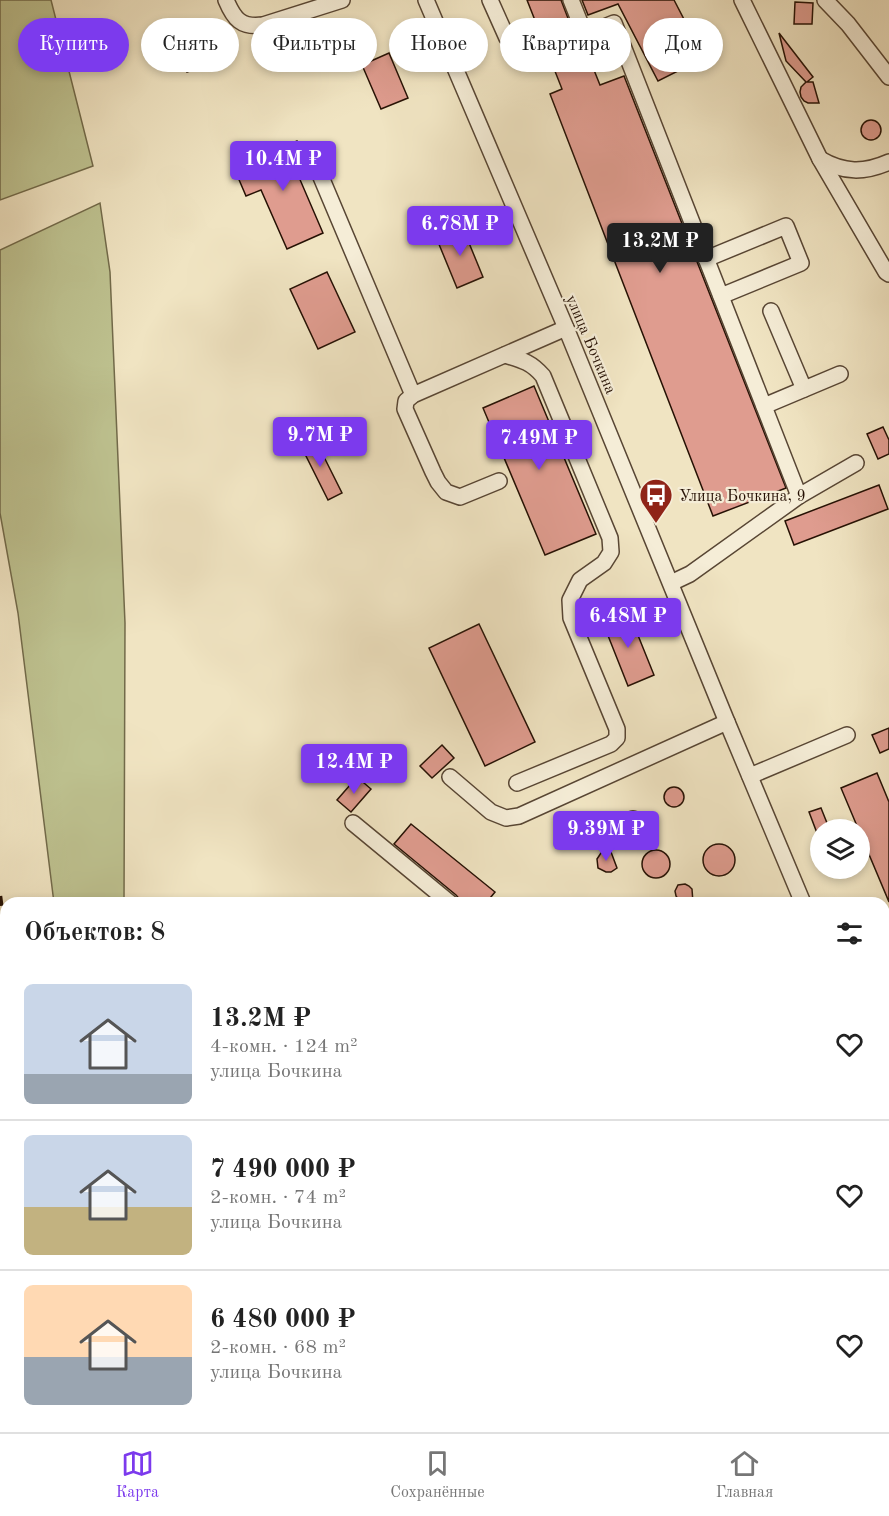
<!DOCTYPE html>
<html lang="ru">
<head>
<meta charset="utf-8">
<style>
	:root { --surface:#fff; --page:#f2f2f2; --text:#222; --muted:#767676; --line:#e0e0e0; --accent:#7c3aed }
	body { margin:0; font-family:"Old Standard TT",serif; background:var(--page); color:var(--text); height:100vh; display:flex; flex-direction:column; font-size:22px; white-space:nowrap }
	* { box-sizing:border-box; margin:0 }
	p { font-size:20px; color:var(--muted) }
	.icon { flex:none; width:33px; height:33px; fill:none; stroke:currentColor; stroke-width:2; stroke-linecap:round; stroke-linejoin:round }
	.map { position:relative; flex:1; overflow:hidden }
	.side { position:absolute; left:0px; top:897px; width:890px; height:536px; display:flex; flex-direction:column; background:var(--surface); border-radius:18px 18px 0 0; box-shadow:0 3px 9px #0003 }
	.side>* { flex:none }
	.banner { position:absolute; left:18px; top:18px; width:854px; height:54px; display:flex; gap:12px }
	.controls { position:absolute; left:810px; top:819px; display:grid; gap:12px }
	.controls a { display:grid; place-items:center; width:60px; height:60px; border-radius:50%; background:var(--surface); box-shadow:0 3px 9px #0003; font-size:30px }
	.price { position:absolute; translate:-50% -51px; padding:0 14px; border-radius:6px; background:var(--accent); color:#fff; font-size:20px; line-height:39px; filter:drop-shadow(0 2px 3px #0008) }
	.price::after { content:''; position:absolute; left:50%; top:36px; width:18px; height:14px; margin-left:-9px; background:inherit; clip-path:polygon(0 0,100% 0,50% 100%) }
	.price.active { background:#222; color:#fff }
	ul { padding:0; list-style:none }
	li { display:flex; align-items:center; gap:18px; height:150px; padding:0 24px }
	li+li { border-top:2px solid var(--line) }
	li span { display:grid; place-items:center; flex:none; width:168px; height:120px; border-radius:9px; color:#555 }
	li>.icon { margin-inline-start:auto }
	span .icon { width:72px; height:72px; fill:#fffc; stroke-width:1 }
	li b { font-size:26px }
	h2 { display:flex; justify-content:space-between; align-items:center; height:72px; padding:0 24px; font-size:26px }
	.chip { padding:0 21px; border-radius:27px; background:var(--surface); box-shadow:0 3px 9px #0003; font-size:21px; line-height:54px }
	.chip.active { background:var(--accent); color:#fff }
	.tabs { display:flex; justify-content:space-around; align-items:center; height:84px; border-top:2px solid var(--line); background:var(--surface); font-size:16px; color:var(--muted) }
	.tabs a { display:grid; justify-items:center; gap:3px }
	.tabs .active { color:var(--accent) }
	.map>svg:first-child { display:block }
	.green { fill:#bec290; stroke:#726a4a; stroke-width:1.5 }
	.building { fill:#df9c8f; stroke:#261104; stroke-width:1.5 }
	.lines { fill:none; stroke-linecap:round; stroke-linejoin:round }
	.minor-casing { stroke:#584634; stroke-width:18 }
	.minor { stroke:#f5edd7; stroke-width:15 }
	.rail { stroke:#261104; stroke-width:4.5; stroke-dasharray:10 10; stroke-linecap:butt }
	.labels { text-anchor:middle; stroke-width:4.5; stroke-linejoin:round; paint-order:stroke }
	.street-label { font-size:16px; fill:#261104; stroke:#f5edd7 }
	.poi-label { font-size:16px; fill:#261104; stroke:#f5edd7; text-anchor:start }
</style>
</head>
<body>
<div class="map">
<svg width="889" height="1432" viewBox="0 0 889 1432">
	<rect width="100%" height="100%" fill="#f0e4c2"/>
	<filter id="stains"><feTurbulence type="fractalNoise" baseFrequency=".00333" numOctaves="4"/><feColorMatrix values="0 0 0 0 .2 0 0 0 0 .09 0 0 0 0 .02 0 0 0 .5 -.17"/></filter>
	<radialGradient id="worn" r=".72"><stop offset=".6" stop-color="#630" stop-opacity="0"/><stop offset="1" stop-color="#630" stop-opacity=".3"/></radialGradient>
	<g class="green">
		<polygon points="0,0 51,0 93,166 0,200"/>
		<polygon points="100,203 110,272 125,623 124,903 54,903 18,613 0,513 0,250"/>
	</g>
	<g class="building">
		<polygon points="527,0 561,0 576,39 580,43 584,45 600,85 624,76 786,488 713,516 550,94 562,89"/>
		<polygon points="582,0 674,0 704,58 658,81 618,4 588,15"/>
		<polygon points="795,2 813,3 812,24 794,24"/>
		<polygon points="779,33 813,77 807,82 813,82 819,103 808,103 804,101 801,97 800,92 801,87 806,82 786,61"/>
		<polygon points="389,53 408,98 381,109 362,65"/>
		<polygon points="197,56 201,67 187,72 183,61"/>
		<circle cx="871" cy="130" r="10"/>
		<polygon points="297,141 309,170 298,175 323,233 287,249 261,190 246,196 234,168"/>
		<polygon points="462,226 483,277 457,288 436,237"/>
		<polygon points="327,272 355,332 318,349 290,289"/>
		<polygon points="534,386 596,534 545,555 483,408"/>
		<polygon points="883,427 889,440 889,454 878,459 867,434"/>
		<polygon points="313,435 342,493 328,500 299,442"/>
		<polygon points="879,485 888,509 794,545 785,521"/>
		<polygon points="629,613 654,675 628,686 603,623"/>
		<polygon points="479,624 535,742 485,766 429,648"/>
		<polygon points="889,728 889,749 880,753 872,735"/>
		<polygon points="442,745 454,758 432,778 420,766"/>
		<polygon points="877,773 889,802 889,902 841,788"/>
		<polygon points="357,777 371,789 351,812 337,800"/>
		<circle cx="674" cy="797" r="10"/>
		<polygon points="821,808 829,828 820,830 820,831 817,833 809,812"/>
		<circle cx="633" cy="822" r="11"/>
		<circle cx="591" cy="827" r="10"/>
		<polygon points="411,824 495,892 486,903 463,903 456,895 394,844"/>
		<circle cx="719" cy="860" r="16"/>
		<circle cx="656" cy="864" r="14"/>
		<polygon points="611,852 617,868 611,872 606,872 598,868 597,859 601,853"/>
		<polygon points="685,884 689,886 692,889 693,903 681,903 676,896 675,891 678,885"/>
	</g>
	<g class="lines">
		<defs>
			<g id="minor">
				<path d="M226,0C234,19 241,28 263,25L342,0"/>
				<polyline points="426,0 566,328 727,722 803,903"/>
				<polyline points="490,0 507,38"/>
				<polyline points="571,0 585,35 614,23 799,496 690,574 671,583"/>
				<polyline points="742,0 820,159 886,272 889,274"/>
				<polyline points="825,0 848,24 889,77"/>
				<path d="M820,159C844,173 864,173 889,162"/>
				<polyline points="321,177 413,395"/>
				<polyline points="706,259 786,226 801,263 721,296"/>
				<polyline points="771,311 804,389"/>
				<path d="M505,355C522,360 531,362 543,376L610,538L611,552L604,563L580,580L570,600L571,618L617,729V738L611,744L517,783"/>
				<polyline points="764,406 840,374"/>
				<polyline points="499,481 460,497 446,492 438,482 433,472 405,409 406,401 413,395 566,328"/>
				<polyline points="799,496 856,463"/>
				<polyline points="750,776 847,735"/>
				<polyline points="450,777 491,812 506,818 519,816 727,722"/>
				<polyline points="353,823 450,903"/>
				<polyline points="884,1092 889,1105"/>
				<polyline points="884,1294 889,1291"/>
				<polyline points="408,1426 412,1432"/>
				<polyline points="475,1426 478,1432"/>
				<polyline points="779,1432 781,1426"/>
			</g>
		</defs>
		<use href="#minor" class="minor-casing"/>
		<use href="#minor" class="minor"/>
		<g class="rail">
			<polyline points="0,896 6,942"/>
			<polyline points="0,962 6,1007"/>
			<polyline points="71,1426 72,1432"/>
		</g>
	</g>
	<defs>
		<symbol id="bus-pin" viewBox="-11 -11 22 30"><path d="M0 17L-7.5 6A9.5 9.5 0 1 1 7.5 6Z" fill="#8f2418" stroke="#f5edd7"/><path d="M-5-6H5V4H4V6H2V4H-2V6H-4V4H-5ZM-3.5-4V0h7V-4ZM-3.5 1.2v1.5H-2V1.2ZM2 1.2v1.5H3.5V1.2Z" fill="#fff"/></symbol>
	</defs>
	<g fill-rule="evenodd">
		<use href="#bus-pin" x="637" y="476" width="38" height="52"/>
	</g>
	<g class="labels">
		<g class="street-label">
			<text transform="translate(592 344) rotate(67)" y="6">улица Бочкина</text>
		</g>
		<g class="poi-label">
			<text x="679" y="501">Улица Бочкина, 9</text>
		</g>
	</g>
	<rect width="100%" height="100%" filter="url(#stains)"/>
	<rect width="100%" height="100%" fill="url(#worn)"/>
</svg>
<div class="controls">
<a><svg class="icon" aria-label="layers" viewBox="0 0 24 24"><path d="M12 4l9 5-9 5-9-5zM3 14l9 5 9-5"/></svg></a>
</div>
<b class="price" style="left:283px;top:192px">10.4M ₽</b>
<b class="price" style="left:460px;top:257px">6.78M ₽</b>
<b class="price active" style="left:660px;top:274px">13.2M ₽</b>
<b class="price" style="left:320px;top:468px">9.7M ₽</b>
<b class="price" style="left:539px;top:471px">7.49M ₽</b>
<b class="price" style="left:628px;top:649px">6.48M ₽</b>
<b class="price" style="left:354px;top:795px">12.4M ₽</b>
<b class="price" style="left:606px;top:862px">9.39M ₽</b>
<div class="banner">
<a class="chip active">Купить</a>
<a class="chip">Снять</a>
<a class="chip">Фильтры</a>
<a class="chip">Новое</a>
<a class="chip">Квартира</a>
<a class="chip">Дом</a>
</div>
<section class="side">
<h2>Объектов: 8<svg class="icon" aria-label="filters" viewBox="0 0 24 24"><path d="M4 7h16M4 17h16"/><circle cx="9" cy="7" r="2"/><circle cx="15" cy="17" r="2"/></svg></h2>
<ul>
<li><span style="background:linear-gradient(#c9d6e8 75%,#9aa5b1 0)"><svg class="icon" aria-label="home" viewBox="0 0 24 24"><path d="M3 11l9-7 9 7M6 9v11h12V9"/></svg></span><div><b>13.2M ₽</b><p>4-комн. · 124 m²</p><p>улица Бочкина</p></div><svg class="icon" aria-label="heart" viewBox="0 0 24 24"><path d="M12 20l-8-8c-3-5 5-10 8-4 3-6 11-1 8 4z"/></svg></li>
<li><span style="background:linear-gradient(#c9d6e8 60%,#c2b280 0)"><svg class="icon" aria-label="home" viewBox="0 0 24 24"><path d="M3 11l9-7 9 7M6 9v11h12V9"/></svg></span><div><b>7 490 000 ₽</b><p>2-комн. · 74 m²</p><p>улица Бочкина</p></div><svg class="icon" aria-label="heart" viewBox="0 0 24 24"><path d="M12 20l-8-8c-3-5 5-10 8-4 3-6 11-1 8 4z"/></svg></li>
<li><span style="background:linear-gradient(#ffd9b3 60%,#9aa5b1 0)"><svg class="icon" aria-label="home" viewBox="0 0 24 24"><path d="M3 11l9-7 9 7M6 9v11h12V9"/></svg></span><div><b>6 480 000 ₽</b><p>2-комн. · 68 m²</p><p>улица Бочкина</p></div><svg class="icon" aria-label="heart" viewBox="0 0 24 24"><path d="M12 20l-8-8c-3-5 5-10 8-4 3-6 11-1 8 4z"/></svg></li>
</ul>
</section>
</div>
<nav class="tabs">
<a class="active"><svg class="icon" aria-label="map" viewBox="0 0 24 24"><path d="M3 6l6-2 6 2 6-2v14l-6 2-6-2-6 2zM9 4v14M15 6v14"/></svg>Карта</a>
<a><svg class="icon" aria-label="saved" viewBox="0 0 24 24"><path d="M7 4h10v16l-5-4-5 4z"/></svg>Сохранённые</a>
<a><svg class="icon" aria-label="home" viewBox="0 0 24 24"><path d="M3 11l9-7 9 7M6 9v11h12V9"/></svg>Главная</a>
</nav>
</body>
</html>
